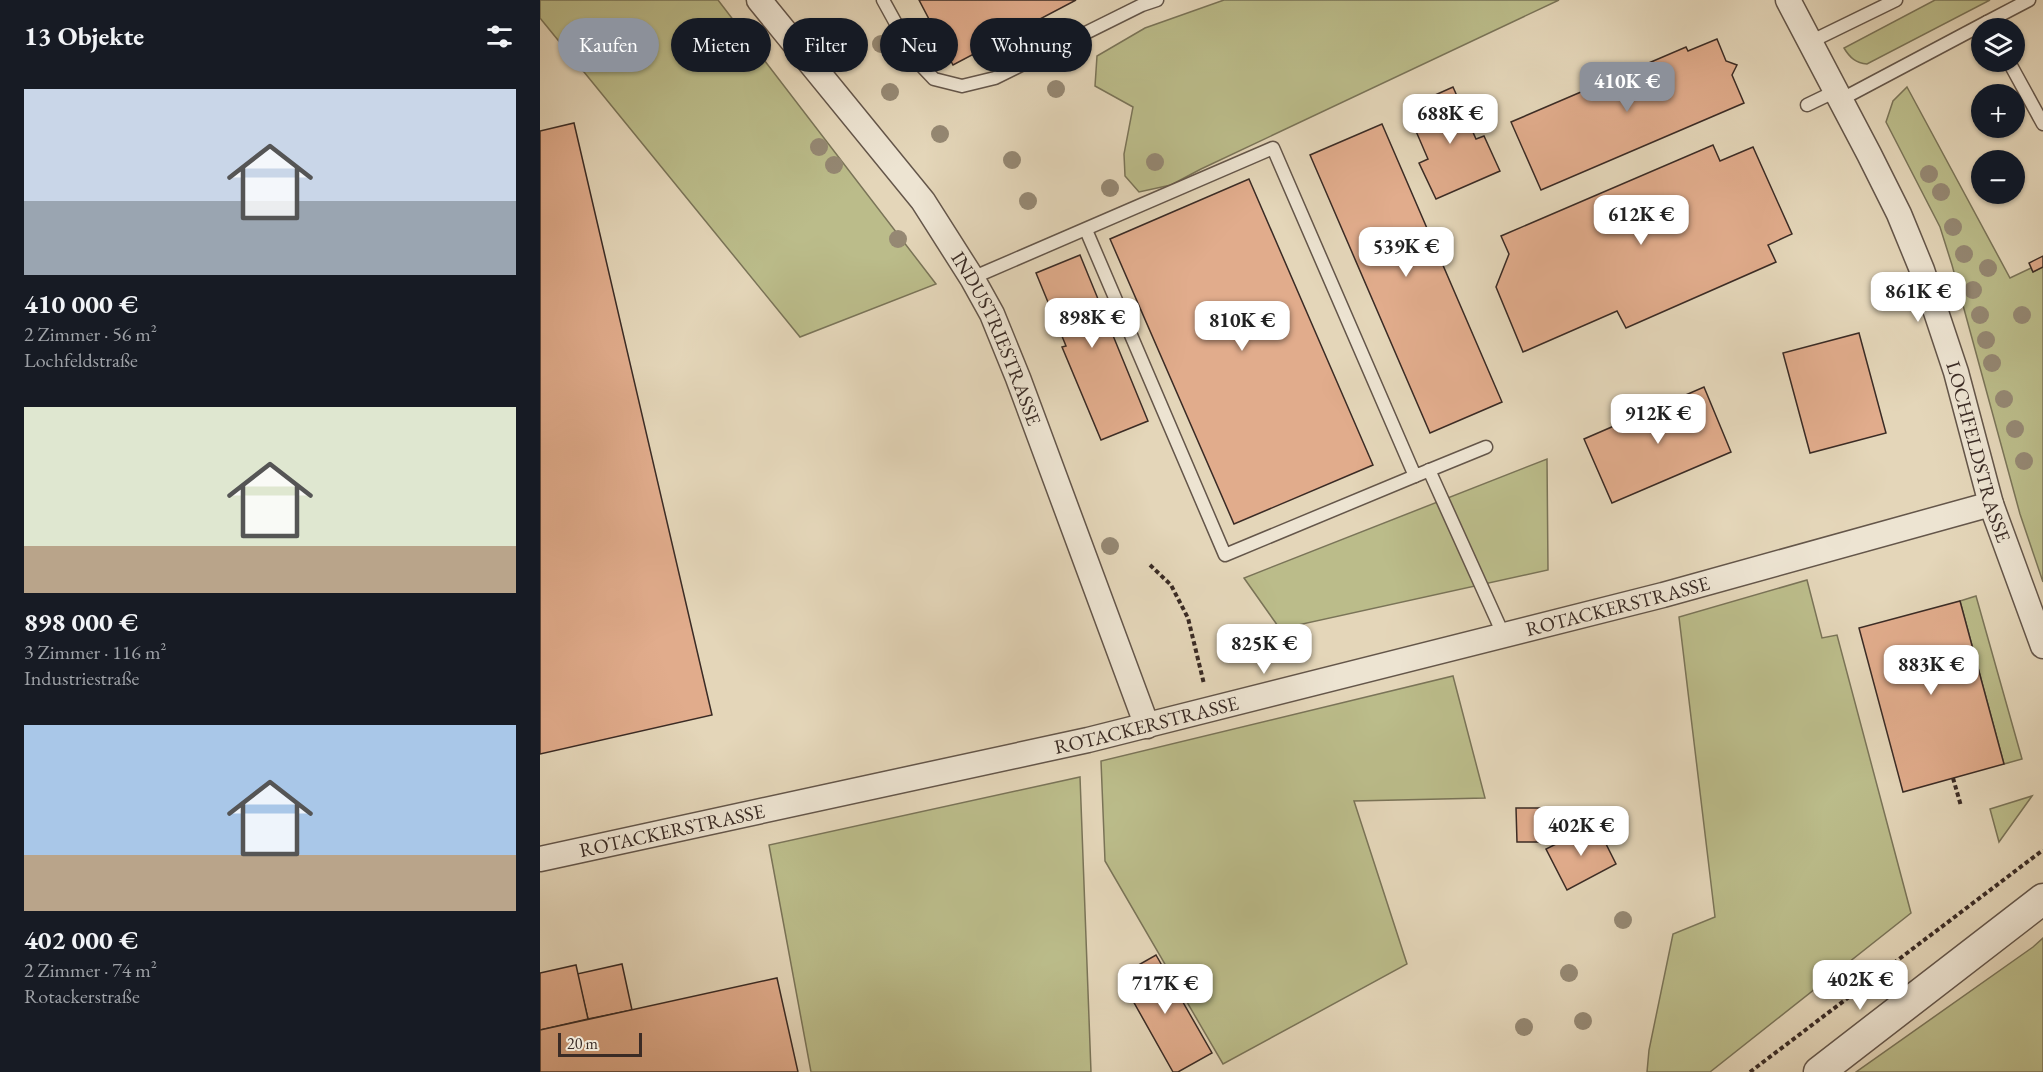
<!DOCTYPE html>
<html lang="de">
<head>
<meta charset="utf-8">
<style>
	:root { --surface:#171b24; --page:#242831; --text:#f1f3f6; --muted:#9ea1a6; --accent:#8c9099 }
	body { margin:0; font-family:"EB Garamond",serif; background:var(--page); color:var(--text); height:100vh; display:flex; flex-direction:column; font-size:22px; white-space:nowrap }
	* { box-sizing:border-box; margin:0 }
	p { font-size:20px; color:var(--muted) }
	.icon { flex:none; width:33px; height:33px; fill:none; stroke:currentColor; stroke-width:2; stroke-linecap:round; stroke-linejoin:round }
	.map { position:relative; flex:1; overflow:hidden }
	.drawer { display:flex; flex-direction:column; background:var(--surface); width:540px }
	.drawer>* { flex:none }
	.hud { position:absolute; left:18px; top:18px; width:570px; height:54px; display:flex; gap:12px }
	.tools { position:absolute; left:1431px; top:18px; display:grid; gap:12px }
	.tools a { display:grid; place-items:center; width:54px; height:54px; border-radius:50%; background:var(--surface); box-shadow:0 2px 4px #0004; font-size:30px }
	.scale { position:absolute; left:18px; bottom:15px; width:84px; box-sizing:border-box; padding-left:6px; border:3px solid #3a2b25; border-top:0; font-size:16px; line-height:21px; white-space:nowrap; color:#3a2b25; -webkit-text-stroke:4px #ede4d2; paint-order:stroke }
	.price { position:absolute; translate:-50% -51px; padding:0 14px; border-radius:12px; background:#fff; color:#222; font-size:20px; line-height:39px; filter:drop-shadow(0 2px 3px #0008) }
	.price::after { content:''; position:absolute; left:50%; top:36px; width:18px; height:14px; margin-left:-9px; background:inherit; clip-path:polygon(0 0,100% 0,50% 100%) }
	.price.selected { background:var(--accent); color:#fff }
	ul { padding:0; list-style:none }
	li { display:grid; align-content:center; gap:12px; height:318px; padding:0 24px }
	li span { display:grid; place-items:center; height:186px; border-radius:0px; color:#555 }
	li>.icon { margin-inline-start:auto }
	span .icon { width:108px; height:108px; fill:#fffc; stroke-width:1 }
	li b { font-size:26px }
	h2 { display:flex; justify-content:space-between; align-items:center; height:72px; padding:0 24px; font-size:26px }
	.pill { padding:0 21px; border-radius:27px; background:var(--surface); box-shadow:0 2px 4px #0004; font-size:21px; line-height:54px }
	.pill.selected { background:var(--accent); color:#fff }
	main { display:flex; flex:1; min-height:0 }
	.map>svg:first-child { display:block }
	.green { fill:#bbbc8a; stroke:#7a7458; stroke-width:1.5 }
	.building { fill:#e1ac8c; stroke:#3a2b25; stroke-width:1.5 }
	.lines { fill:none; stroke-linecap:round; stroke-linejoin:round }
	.service-casing { stroke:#64564a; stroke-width:15 }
	.minor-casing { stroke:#64564a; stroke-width:27 }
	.tertiary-casing { stroke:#64564a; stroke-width:33 }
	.path { stroke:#3a2b25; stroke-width:4; stroke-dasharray:4.5 3; stroke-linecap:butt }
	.service { stroke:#ede4d2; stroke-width:12 }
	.minor { stroke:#ede4d2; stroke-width:24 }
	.tertiary { stroke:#ede4d2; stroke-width:30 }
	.tree { fill:#958873 }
	.labels { text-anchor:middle; stroke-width:4.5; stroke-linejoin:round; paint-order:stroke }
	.street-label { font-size:20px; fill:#3a2b25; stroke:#ede4d2 }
</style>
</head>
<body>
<main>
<section class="drawer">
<h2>13 Objekte<svg class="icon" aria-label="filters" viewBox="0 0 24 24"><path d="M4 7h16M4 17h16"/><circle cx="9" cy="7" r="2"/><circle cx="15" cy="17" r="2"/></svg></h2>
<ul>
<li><span style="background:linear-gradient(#c9d6e8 60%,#9aa5b1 0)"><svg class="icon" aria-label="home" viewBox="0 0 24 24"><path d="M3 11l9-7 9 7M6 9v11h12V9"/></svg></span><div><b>410 000 €</b><p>2 Zimmer · 56 m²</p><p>Lochfeldstraße</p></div></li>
<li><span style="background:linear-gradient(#dfe7d0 75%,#b9a48a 0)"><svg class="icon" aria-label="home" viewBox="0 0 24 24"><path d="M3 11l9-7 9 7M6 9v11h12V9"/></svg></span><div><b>898 000 €</b><p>3 Zimmer · 116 m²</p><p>Industriestraße</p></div></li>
<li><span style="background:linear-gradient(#a9c7e8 70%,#b9a48a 0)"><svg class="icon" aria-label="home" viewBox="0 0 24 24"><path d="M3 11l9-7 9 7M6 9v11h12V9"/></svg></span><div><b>402 000 €</b><p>2 Zimmer · 74 m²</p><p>Rotackerstraße</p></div></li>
</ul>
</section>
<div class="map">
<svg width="1503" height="1072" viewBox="0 0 1503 1072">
	<rect width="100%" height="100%" fill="#e4d6b9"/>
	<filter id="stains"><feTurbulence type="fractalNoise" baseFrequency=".00333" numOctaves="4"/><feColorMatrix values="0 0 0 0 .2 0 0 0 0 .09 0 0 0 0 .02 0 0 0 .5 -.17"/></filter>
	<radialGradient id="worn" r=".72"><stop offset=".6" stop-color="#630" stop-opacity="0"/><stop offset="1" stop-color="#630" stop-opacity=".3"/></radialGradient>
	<g class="green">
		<polygon points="0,0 178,0 396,284 260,337 0,18"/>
		<polygon points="684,0 1019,0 661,169 631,185 599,192 585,176 584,154 593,107 555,86 557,56 605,28"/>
		<path d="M1395,0H1450L1327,64C1316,63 1310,58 1304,48Z"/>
		<polygon points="1367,87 1470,278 1491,268 1493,272 1503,267 1503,582 1480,514 1412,265 1400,227 1346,122 1353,101"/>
		<polygon points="1007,459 1008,570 740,629 704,578"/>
		<polygon points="1267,580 1282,638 1297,635 1371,913 1170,1072 1107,1072 1109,1050 1133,934 1175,917 1139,617"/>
		<polygon points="1436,596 1482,759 1464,764 1420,601"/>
		<polygon points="913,676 945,798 814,801 867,964 683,1064 565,861 561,761"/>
		<polygon points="540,777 551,1072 271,1072 229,845"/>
		<polygon points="1492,796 1459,842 1450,809"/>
		<polygon points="1503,938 1503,1072 1316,1072 1493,947"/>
	</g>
	<g class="building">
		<polygon points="379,0 536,0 413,65"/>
		<polygon points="1177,39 1186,61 1197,65 1192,75 1204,103 1001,190 971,122 1146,47 1148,51"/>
		<polygon points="913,87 936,139 944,136 960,171 896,199 879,163 888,159 866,108"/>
		<polygon points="34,123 172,715 0,754 0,131"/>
		<polygon points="842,124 962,402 890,433 770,155"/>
		<polygon points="1173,145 1180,161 1213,147 1252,234 1228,245 1236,262 1086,328 1077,311 983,352 956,287 969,254 961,236"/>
		<polygon points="709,179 833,465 694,524 570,239"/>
		<polygon points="540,255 608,421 561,440 522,347 526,346 496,273"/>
		<polygon points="1503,256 1503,267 1493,272 1489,263"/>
		<polygon points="1319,333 1346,433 1270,453 1243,353"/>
		<polygon points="1164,387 1191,452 1072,503 1044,439"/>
		<polygon points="1420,601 1464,764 1363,792 1319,628"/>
		<polygon points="976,808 1002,808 1003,842 977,842"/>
		<polygon points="1056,824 1076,864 1027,890 1006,849"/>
		<polygon points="616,955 672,1053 638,1072 633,1072 579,976"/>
		<polygon points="82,964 92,1010 48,1019 37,974"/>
		<polygon points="36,965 48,1019 0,1030 0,973"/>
		<polygon points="237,978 258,1072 0,1072 0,1030"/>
	</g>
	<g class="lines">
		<defs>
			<g id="service">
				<polyline points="343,0 376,60 394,79 422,86 455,78 602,5 617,0"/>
				<polyline points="1447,22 1489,0"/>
				<polyline points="1270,42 1356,0"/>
				<polyline points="1469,62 1503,124"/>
				<polyline points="1300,100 1447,22 1451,28"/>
				<polyline points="1267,105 1296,91"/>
				<polyline points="546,230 685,555 875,476"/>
				<polyline points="432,278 733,148 875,476 946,447"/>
				<polyline points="889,470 964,636"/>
			</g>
			<g id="minor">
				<path id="s1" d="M219,0L383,201L432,278L452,314L478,378L607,726"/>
				<path id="s2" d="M1248,0L1329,154L1359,214L1382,270L1416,372L1451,504L1503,646"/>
				<path id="s3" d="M0,859L548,740L1123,595L1451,504"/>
			</g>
			<polyline id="tertiary" points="1279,1072 1503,899"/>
		</defs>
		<use href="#service" class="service-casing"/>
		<use href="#minor" class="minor-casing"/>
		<use href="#tertiary" class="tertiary-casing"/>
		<g class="path">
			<polyline points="610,565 631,585 648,618 664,684"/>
			<polyline points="1413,778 1421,806"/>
			<polyline points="1210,1072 1503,850"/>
		</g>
		<use href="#service" class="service"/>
		<use href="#minor" class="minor"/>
		<use href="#tertiary" class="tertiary"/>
	</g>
	<g class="tree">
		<circle cx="341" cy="44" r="9"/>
		<circle cx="516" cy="89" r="9"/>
		<circle cx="350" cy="92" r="9"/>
		<circle cx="400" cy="134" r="9"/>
		<circle cx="279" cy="147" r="9"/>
		<circle cx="472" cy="160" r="9"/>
		<circle cx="615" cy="162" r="9"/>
		<circle cx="294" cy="165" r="9"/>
		<circle cx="1389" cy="174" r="9"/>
		<circle cx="570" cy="188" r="9"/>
		<circle cx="1401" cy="192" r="9"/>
		<circle cx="488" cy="201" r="9"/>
		<circle cx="1413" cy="227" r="9"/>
		<circle cx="358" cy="239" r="9"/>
		<circle cx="1424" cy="254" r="9"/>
		<circle cx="1448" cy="268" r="9"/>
		<circle cx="1433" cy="290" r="9"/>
		<circle cx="1440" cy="315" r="9"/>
		<circle cx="1482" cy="315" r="9"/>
		<circle cx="1446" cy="340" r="9"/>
		<circle cx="1452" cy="363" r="9"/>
		<circle cx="1464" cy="399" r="9"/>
		<circle cx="1475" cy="429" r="9"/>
		<circle cx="1484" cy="461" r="9"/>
		<circle cx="570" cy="546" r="9"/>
		<circle cx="1083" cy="920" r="9"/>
		<circle cx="1029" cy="973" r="9"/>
		<circle cx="1043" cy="1021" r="9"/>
		<circle cx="984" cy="1027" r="9"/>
	</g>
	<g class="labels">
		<g class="street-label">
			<text dy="7" stroke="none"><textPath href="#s1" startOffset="416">INDUSTRIESTRASSE</textPath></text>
			<text dy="7" stroke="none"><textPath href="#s2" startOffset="492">LOCHFELDSTRASSE</textPath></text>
			<text dy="7" stroke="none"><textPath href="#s3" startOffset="1107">ROTACKERSTRASSE</textPath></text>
			<text dy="7" stroke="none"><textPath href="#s3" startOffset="621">ROTACKERSTRASSE</textPath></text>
			<text dy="7" stroke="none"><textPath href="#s3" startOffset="135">ROTACKERSTRASSE</textPath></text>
		</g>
	</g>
	<rect width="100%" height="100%" filter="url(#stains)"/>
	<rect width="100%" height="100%" fill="url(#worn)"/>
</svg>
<div class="tools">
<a><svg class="icon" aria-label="layers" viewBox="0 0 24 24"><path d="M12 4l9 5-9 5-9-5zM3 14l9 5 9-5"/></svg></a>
<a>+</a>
<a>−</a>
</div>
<div class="scale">20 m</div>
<b class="price selected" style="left:1087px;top:113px">410K €</b>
<b class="price" style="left:910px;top:145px">688K €</b>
<b class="price" style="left:1101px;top:246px">612K €</b>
<b class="price" style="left:866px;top:278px">539K €</b>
<b class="price" style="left:1378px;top:323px">861K €</b>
<b class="price" style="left:552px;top:349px">898K €</b>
<b class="price" style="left:702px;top:352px">810K €</b>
<b class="price" style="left:1118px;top:445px">912K €</b>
<b class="price" style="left:724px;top:675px">825K €</b>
<b class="price" style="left:1391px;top:696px">883K €</b>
<b class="price" style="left:1041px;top:857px">402K €</b>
<b class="price" style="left:1320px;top:1011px">402K €</b>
<b class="price" style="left:625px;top:1015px">717K €</b>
<div class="hud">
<a class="pill selected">Kaufen</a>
<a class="pill">Mieten</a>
<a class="pill">Filter</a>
<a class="pill">Neu</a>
<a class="pill">Wohnung</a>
</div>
</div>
</main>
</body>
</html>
